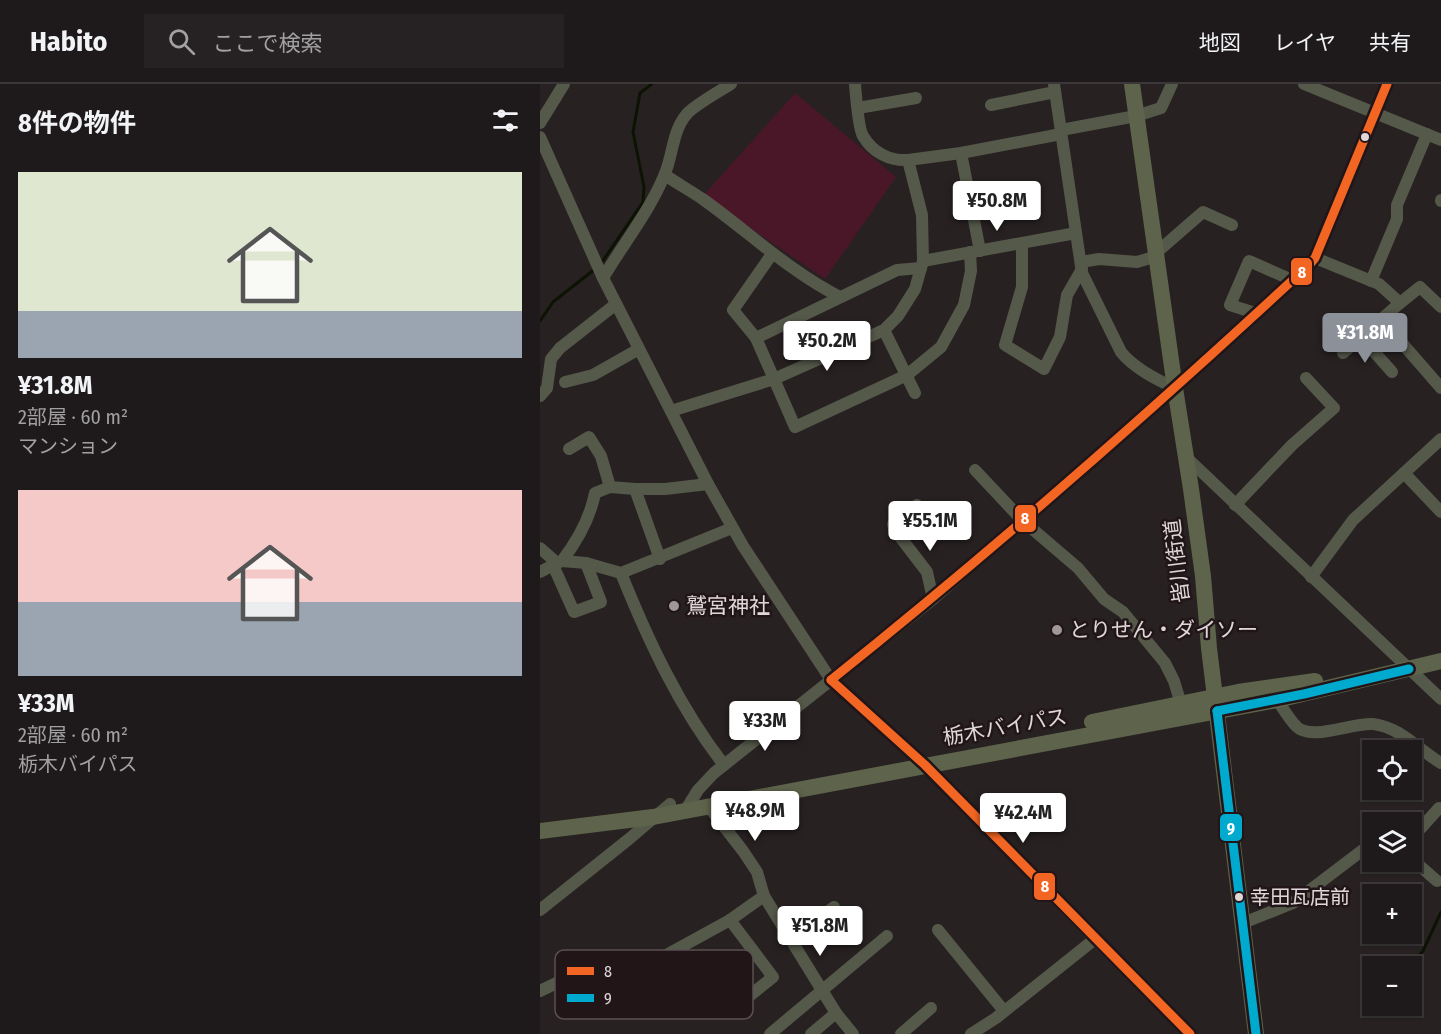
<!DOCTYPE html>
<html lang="ja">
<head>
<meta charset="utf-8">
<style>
	:root { --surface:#1e191a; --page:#262223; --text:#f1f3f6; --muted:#a1a0a2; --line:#3c3839; --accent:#8c9099 }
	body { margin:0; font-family:"Fira Sans Condensed","Noto Sans JP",sans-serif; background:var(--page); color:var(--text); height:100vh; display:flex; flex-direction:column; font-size:22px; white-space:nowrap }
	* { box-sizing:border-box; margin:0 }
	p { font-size:20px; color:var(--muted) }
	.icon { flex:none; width:33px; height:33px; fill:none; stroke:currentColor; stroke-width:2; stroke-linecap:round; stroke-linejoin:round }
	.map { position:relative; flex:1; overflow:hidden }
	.panel { display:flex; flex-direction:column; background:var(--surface); width:540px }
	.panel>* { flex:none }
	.buttons { position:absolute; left:822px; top:656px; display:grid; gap:12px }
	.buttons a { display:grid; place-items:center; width:60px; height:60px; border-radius:0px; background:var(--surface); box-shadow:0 2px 4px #0004,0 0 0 2px var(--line); font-size:30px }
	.price { position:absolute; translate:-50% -51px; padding:0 14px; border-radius:6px; background:#fff; color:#222; font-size:20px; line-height:39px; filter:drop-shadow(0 2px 3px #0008) }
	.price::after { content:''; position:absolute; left:50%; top:36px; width:18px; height:14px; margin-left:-9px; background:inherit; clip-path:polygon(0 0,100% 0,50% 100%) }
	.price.active { background:var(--accent); color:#fff }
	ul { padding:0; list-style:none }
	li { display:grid; align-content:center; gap:12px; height:318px; padding:0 18px }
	li span { display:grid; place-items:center; height:186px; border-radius:0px; color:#555 }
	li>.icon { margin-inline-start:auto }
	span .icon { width:108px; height:108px; fill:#fffc; stroke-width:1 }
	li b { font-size:26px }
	h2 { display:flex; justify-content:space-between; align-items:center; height:72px; padding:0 18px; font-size:26px }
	header { display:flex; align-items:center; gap:36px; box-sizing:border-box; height:84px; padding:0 30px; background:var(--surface); border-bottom:2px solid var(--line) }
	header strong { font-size:28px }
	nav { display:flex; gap:33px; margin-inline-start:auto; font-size:21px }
	.search { width:420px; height:54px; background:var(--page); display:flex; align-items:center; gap:15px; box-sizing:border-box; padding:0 21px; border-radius:0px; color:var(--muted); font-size:22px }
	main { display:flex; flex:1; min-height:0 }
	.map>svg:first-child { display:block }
	.garden { fill:#4a1728 }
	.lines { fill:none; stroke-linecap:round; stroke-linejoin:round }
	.stream { stroke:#0d1303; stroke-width:3 }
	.minor { stroke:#55594a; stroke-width:12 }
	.major { stroke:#5e644b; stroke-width:16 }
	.bus-1-casing { stroke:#211518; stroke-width:14 }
	.bus-2-casing { stroke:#211518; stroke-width:14 }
	.bus-1 { stroke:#f26522; stroke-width:9 }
	.bus-2 { stroke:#00a9ce; stroke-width:9 }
	.bus-dot { fill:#e0d7d9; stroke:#211518; stroke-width:2 }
	.poi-dot { fill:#a09799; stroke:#211518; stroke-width:2 }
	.labels { text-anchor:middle; stroke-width:5; stroke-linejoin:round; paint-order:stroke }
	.bus-label { font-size:20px; fill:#e0d7d9; stroke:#211518; text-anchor:start }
	.street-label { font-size:21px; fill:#e0d7d9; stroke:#211518 }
	.poi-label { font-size:21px; fill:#e0d7d9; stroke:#211518; text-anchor:start }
	.key { fill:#211518; stroke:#5a4f52; stroke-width:1.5 }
	.key-label { font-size:16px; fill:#e0d7d9 }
	.line-badge { stroke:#211518; stroke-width:2 }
	.badge-label { font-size:16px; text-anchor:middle; font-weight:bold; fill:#fff }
</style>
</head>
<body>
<header>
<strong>Habito</strong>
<div class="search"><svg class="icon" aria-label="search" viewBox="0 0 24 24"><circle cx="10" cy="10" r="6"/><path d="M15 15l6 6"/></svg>ここで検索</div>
<nav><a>地図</a><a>レイヤ</a><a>共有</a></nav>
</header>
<main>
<section class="panel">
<h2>8件の物件<svg class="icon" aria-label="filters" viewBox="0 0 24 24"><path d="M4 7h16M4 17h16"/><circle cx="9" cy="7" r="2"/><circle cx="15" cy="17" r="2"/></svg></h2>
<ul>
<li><span style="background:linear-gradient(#dfe7d0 75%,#9aa5b1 0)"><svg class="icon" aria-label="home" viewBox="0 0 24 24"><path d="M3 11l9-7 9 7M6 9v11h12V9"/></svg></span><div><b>¥31.8M</b><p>2部屋 · 60 m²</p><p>マンション</p></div></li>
<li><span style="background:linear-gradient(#f6c9c9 60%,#9aa5b1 0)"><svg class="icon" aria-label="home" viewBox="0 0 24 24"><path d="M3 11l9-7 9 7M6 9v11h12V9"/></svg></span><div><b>¥33M</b><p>2部屋 · 60 m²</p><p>栃木バイパス</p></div></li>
</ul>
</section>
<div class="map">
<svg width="901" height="950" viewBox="0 0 901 950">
	<rect width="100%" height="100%" fill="#282122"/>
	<polygon class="garden" points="255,9 356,93 285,195 163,112"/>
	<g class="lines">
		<g class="stream">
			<polyline points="60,181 103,118 104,103 93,48 100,9 112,0"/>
			<polyline points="0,237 13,218 55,185"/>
			<polyline points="870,882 883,867 901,828"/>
			<polyline points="829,927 833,921"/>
		</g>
		<g class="minor">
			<path d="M315,0C316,11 318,44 323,52C333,69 350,77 368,76"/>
			<path d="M514,0L542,189L581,268C593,283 617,296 635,304"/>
			<polyline points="764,0 901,56"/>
			<polyline points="451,21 515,8"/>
			<polyline points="318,24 376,14"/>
			<polyline points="0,39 24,0"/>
			<polyline points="521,46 596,32 621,24 632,0"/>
			<polyline points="0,53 63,194 168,400 203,462 291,596 385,681 555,855 650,950"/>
			<polyline points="421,69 440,167"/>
			<path d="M125,91C138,100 151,107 164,116C210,149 249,187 300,213"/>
			<polyline points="901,117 901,116"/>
			<polyline points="482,159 482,203 465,261 504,285 520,253 527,211 542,185"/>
			<polyline points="430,168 431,187 424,221 401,263 367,291 255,343 234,295 344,246 358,232 375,205 383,177 382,131 368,76 421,69 521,50"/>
			<polyline points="617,168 663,128 692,141"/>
			<polyline points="775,174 839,200 860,219 880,203 901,223"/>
			<polyline points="383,177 536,149"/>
			<polyline points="541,178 559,175 597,178 617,172"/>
			<path d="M63,194C83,160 109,128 124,92C133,72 132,48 146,31C153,22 180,7 191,0"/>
			<polyline points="831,197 857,135 857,121 887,50"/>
			<polyline points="715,229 690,221 709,177 752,196"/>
			<polyline points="841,235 901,304"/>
			<polyline points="344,246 375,309"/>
			<polyline points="821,253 852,288"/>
			<polyline points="216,254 357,186 381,184"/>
			<polyline points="803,269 860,219"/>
			<polyline points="25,298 53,291 99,265"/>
			<polyline points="0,312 7,304 11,275 20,264 76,220"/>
			<polyline points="131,327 234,295 216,254 193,226 232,170"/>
			<polyline points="29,365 49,353 61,372 70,403"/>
			<polyline points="646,373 901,615"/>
			<polyline points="435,386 483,437 538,484 564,515 583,528 625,579 634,597 641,620"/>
			<polyline points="864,389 901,428"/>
			<polyline points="95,405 120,475"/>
			<polyline points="377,421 353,440 354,445 387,488 393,515"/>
			<polyline points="695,421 752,361 794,324 766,294"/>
			<polyline points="0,464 17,479 22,477 46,479 81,489 192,444"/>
			<path d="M22,477C38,456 50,435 55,409L70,403L95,405H125L168,400"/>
			<polyline points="13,481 34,528 61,518 46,479"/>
			<polyline points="0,488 17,479"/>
			<path d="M81,489C108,556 139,623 184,681"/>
			<polyline points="771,493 813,436 901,355"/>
			<path d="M737,616C743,624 749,635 756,642C771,658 813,638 833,640C860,643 879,666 901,679"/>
			<polyline points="169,723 203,767 217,788 224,812 296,929 313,950"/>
			<polyline points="145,727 158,706 174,689 393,515 635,304 770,180 775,174 847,0"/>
			<polyline points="872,754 899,724"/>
			<polyline points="872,775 897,797"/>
			<polyline points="0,826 89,755 130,720"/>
			<polyline points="190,836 233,893 203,917"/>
			<polyline points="703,839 753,819 832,759"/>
			<polyline points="398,846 464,927"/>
			<polyline points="251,856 294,823"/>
			<polyline points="0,907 37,889 64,884 99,886 190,836 224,812"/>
			<polyline points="230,950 347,852"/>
			<polyline points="271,950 296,929"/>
			<polyline points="361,950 391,924"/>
			<polyline points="431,950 456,934 555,855"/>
		</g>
		<g class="major">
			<polyline points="592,0 635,304 651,405 663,492 669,564 716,950"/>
			<polyline points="552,638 698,608 775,597"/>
			<polyline points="0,747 113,733 737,616 901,577"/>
		</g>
		<defs>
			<g id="bus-1">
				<path d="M291,596C456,464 615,324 770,180L775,174L847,0"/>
				<polyline points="291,596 385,681 650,950"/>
			</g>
			<g id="bus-2">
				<polyline points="677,627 716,950"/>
				<polyline points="677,627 764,610 869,585"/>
			</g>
		</defs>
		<use href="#bus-1" class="bus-1-casing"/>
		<use href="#bus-2" class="bus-2-casing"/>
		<use href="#bus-1" class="bus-1"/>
		<use href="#bus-2" class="bus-2"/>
	</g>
	<g class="bus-dot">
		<circle cx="825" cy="53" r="5"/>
		<circle cx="699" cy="813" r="5"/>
	</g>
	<g class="poi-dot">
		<circle cx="134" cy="522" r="6"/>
		<circle cx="517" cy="546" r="6"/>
	</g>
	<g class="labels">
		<g class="bus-label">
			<text x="710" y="820">幸田瓦店前</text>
		</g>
		<g class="street-label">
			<text transform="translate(637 477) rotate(-97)" y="7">皆川街道</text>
			<text transform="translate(465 643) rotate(-10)" y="7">栃木バイパス</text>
		</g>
		<g class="poi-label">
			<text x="146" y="529">鷲宮神社</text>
			<text x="529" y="553">とりせん・ダイソー</text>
		</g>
	</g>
	<rect x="15" y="866" width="198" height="69" rx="9" class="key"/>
	<rect x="27" y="883" width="27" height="8" fill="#f26522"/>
	<rect x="27" y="910" width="27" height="8" fill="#00a9ce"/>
	<g class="key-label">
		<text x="64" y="893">8</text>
		<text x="64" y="920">9</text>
	</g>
	<g class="line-badge">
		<rect x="750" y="173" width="23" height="29" rx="6" fill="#f26522"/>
		<rect x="474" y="420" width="23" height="29" rx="6" fill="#f26522"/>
		<rect x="679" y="729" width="24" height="29" rx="6" fill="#00a9ce"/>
		<rect x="493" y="788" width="23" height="29" rx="6" fill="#f26522"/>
	</g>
	<g class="badge-label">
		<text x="762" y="194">8</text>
		<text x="485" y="440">8</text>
		<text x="691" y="750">9</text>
		<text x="505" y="808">8</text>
	</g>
</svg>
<div class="buttons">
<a><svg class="icon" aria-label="locate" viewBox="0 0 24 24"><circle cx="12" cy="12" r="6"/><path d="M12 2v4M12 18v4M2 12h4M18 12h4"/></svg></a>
<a><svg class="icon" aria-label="layers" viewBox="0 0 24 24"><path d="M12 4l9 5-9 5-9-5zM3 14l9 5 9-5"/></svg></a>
<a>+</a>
<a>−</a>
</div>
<b class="price" style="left:457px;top:148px">¥50.8M</b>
<b class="price active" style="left:825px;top:280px">¥31.8M</b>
<b class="price" style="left:287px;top:288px">¥50.2M</b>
<b class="price" style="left:390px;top:468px">¥55.1M</b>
<b class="price" style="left:225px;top:668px">¥33M</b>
<b class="price" style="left:215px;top:758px">¥48.9M</b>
<b class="price" style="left:483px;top:760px">¥42.4M</b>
<b class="price" style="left:280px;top:873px">¥51.8M</b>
</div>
</main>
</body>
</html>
